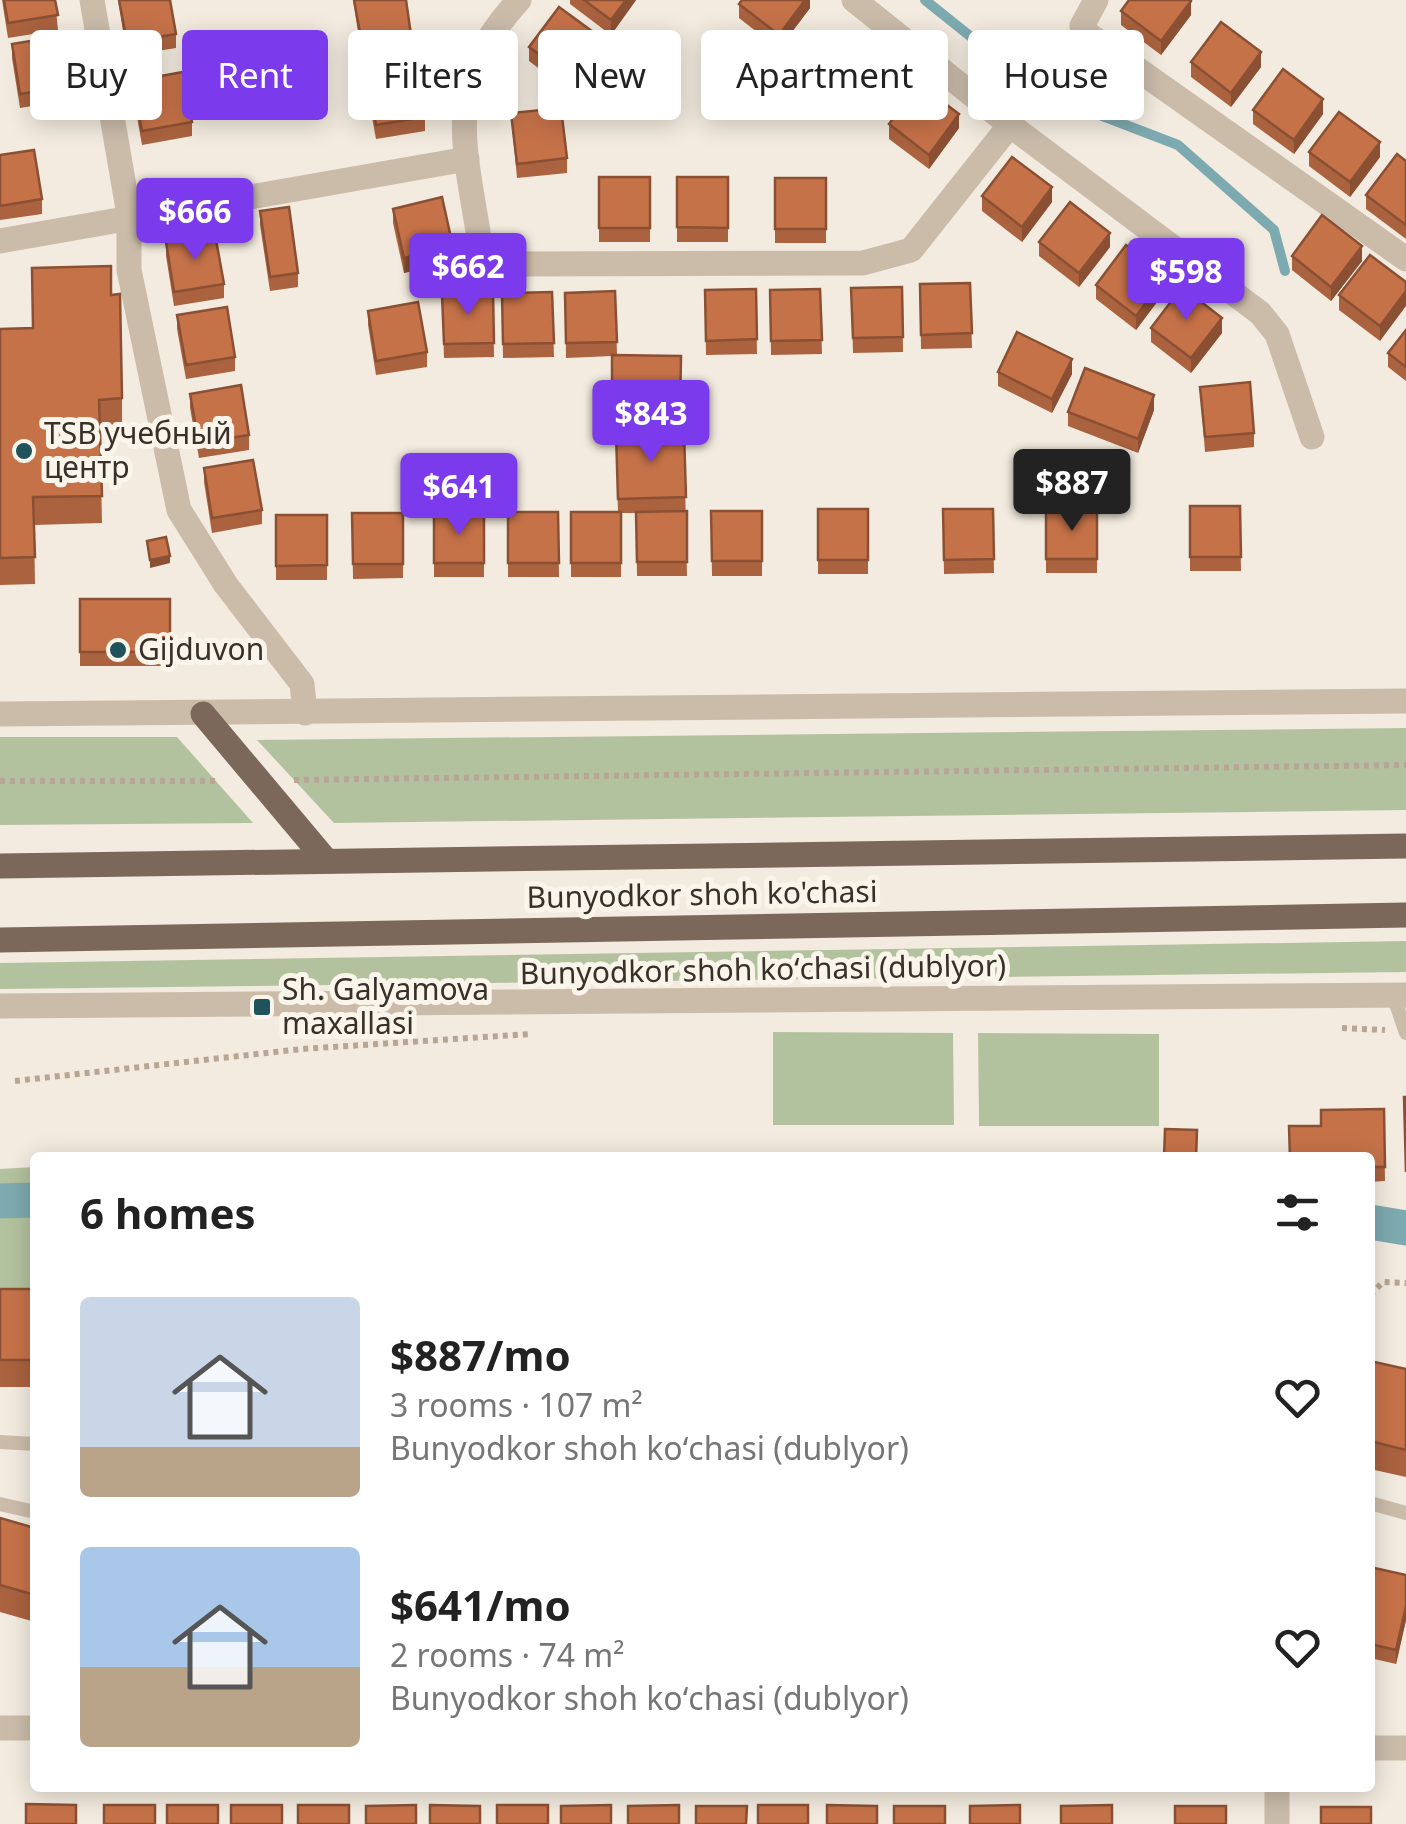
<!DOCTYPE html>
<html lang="en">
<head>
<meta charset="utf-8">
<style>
	:root { --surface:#fff; --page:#f6f6f6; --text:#222; --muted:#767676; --accent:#7c3aed }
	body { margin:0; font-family:"Noto Sans",sans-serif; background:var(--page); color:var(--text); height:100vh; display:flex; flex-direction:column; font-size:38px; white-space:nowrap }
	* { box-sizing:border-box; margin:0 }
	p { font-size:32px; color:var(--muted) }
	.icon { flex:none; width:55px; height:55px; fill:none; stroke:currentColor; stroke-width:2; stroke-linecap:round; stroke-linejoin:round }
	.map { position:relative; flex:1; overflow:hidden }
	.panel { position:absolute; left:30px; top:1152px; width:1345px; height:640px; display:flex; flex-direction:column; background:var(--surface); border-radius:10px; box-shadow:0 5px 25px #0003 }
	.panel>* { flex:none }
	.top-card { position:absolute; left:30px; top:30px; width:1348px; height:90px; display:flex; gap:20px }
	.price { position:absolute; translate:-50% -85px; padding:0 22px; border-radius:10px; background:var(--accent); color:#fff; font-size:32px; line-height:65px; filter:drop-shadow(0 2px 5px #0008) }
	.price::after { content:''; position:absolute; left:50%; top:60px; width:30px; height:22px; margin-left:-15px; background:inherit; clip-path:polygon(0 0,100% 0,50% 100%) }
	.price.on { background:#222; color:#fff }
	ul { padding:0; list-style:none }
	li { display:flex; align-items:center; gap:30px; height:250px; padding:0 50px }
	li span { display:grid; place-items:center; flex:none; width:280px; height:200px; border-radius:10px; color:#555 }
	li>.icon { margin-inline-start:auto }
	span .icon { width:120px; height:120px; fill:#fffc; stroke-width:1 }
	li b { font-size:42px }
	h2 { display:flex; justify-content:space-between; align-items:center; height:120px; padding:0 50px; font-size:42px }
	.chip { padding:0 35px; border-radius:10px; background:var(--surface); box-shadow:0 5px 25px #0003; font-size:35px; line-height:90px }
	.chip.on { background:var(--accent); color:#fff }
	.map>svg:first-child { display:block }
	.green { fill:#b3c29e }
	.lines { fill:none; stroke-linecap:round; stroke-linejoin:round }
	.stream { stroke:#7daab0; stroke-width:10 }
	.canal { stroke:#7daab0; stroke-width:35 }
	.path { stroke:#b7a694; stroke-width:6; stroke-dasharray:5 5; stroke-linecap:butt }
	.service { stroke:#cbbcaa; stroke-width:14 }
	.minor { stroke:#cbbcaa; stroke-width:25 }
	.tertiary { stroke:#cbbcaa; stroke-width:25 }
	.primary { stroke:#7b685b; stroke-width:25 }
	.wall { fill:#aa623f }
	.shaded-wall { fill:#8b5033 }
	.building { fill:#c67249; stroke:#8b5033; stroke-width:2.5 }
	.poi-dot { fill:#1f525b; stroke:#faf5eb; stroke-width:4 }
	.labels { text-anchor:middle; stroke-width:10; stroke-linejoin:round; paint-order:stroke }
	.poi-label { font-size:30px; fill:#39302a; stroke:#faf5eb; text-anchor:start }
	.street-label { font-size:30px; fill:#39302a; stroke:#faf5eb }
</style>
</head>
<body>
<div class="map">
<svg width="1406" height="1824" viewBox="0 0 1406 1824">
	<rect width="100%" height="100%" fill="#f3ebdf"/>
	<g class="green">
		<polygon points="1406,728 1406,810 334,823 257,740"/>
		<polygon points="0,737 177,737 253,823 0,825"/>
		<polygon points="1406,941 1406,972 0,989 0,963"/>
		<polygon points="773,1032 953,1033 954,1125 773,1125"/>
		<polygon points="978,1033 1159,1034 1159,1126 979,1126"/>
		<polygon points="35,1167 35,1292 0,1292 0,1169"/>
	</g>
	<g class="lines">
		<polyline class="stream" points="925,0 1040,92 1178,145 1274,230 1285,271"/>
		<g class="canal">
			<polyline points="0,1201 35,1200"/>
			<polyline points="1370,1222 1406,1228"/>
		</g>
		<g class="path">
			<polyline points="294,780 1406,765"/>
			<polyline points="0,781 215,781"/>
			<polyline points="1342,1028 1385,1030"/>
			<polyline points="15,1081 302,1049 530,1034"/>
			<polyline points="1370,1295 1383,1282 1406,1283"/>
		</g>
		<g class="service">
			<polyline points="1393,995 1406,1033"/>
			<polyline points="0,1442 35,1444"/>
			<polyline points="1370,1503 1406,1513"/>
			<polyline points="0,1504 35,1512"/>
		</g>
		<g class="minor">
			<polyline points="92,0 129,215 129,270 179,510 226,585 302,684 305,713"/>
			<path d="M519,0C442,84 464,141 480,244L491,259L511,264L863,263L911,250L1010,125"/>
			<polyline points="854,0 1010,125 1260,313 1277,334 1312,437"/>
			<polyline points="1096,0 1082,26 1089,35 1406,259"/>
			<polyline points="0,241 467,159"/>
			<polyline points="0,1728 35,1728"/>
			<polyline points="1370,1748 1406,1748"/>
			<polyline points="1277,1824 1277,1788"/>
		</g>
		<g class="tertiary">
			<polyline points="0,714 1406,701"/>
			<polyline points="0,1006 1406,995"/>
		</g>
		<g class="primary">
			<polyline points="203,714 324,858"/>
			<polyline points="0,866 1406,846"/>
			<polyline points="0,940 1406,915"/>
		</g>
	</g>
	<g class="wall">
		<polygon points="2,0 55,0 58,30 8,38"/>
		<polygon points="118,0 170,0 176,34 176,48 127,56"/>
		<polygon points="353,0 406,0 411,35 411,49 362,58"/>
		<polygon points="570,0 636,0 611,35 570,4"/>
		<polygon points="810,0 810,8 779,49 739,18 739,4"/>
		<polygon points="1121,11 1191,15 1161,55 1121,25"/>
		<polygon points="12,44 70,86 70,100 20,108 12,58"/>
		<polygon points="529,47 600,51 570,92 529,61"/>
		<polygon points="1191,62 1261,67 1231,107 1191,77"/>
		<polygon points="367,75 425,117 425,131 376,139 367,90"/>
		<polygon points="133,81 192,122 192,136 142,145 133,95"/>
		<polygon points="1253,110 1323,114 1294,154 1253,124"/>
		<polygon points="511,113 567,158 567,173 517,178"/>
		<polygon points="889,124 959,128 929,169 889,139"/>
		<polygon points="1309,152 1380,157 1350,197 1309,166"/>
		<polygon points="0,155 42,199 42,214 0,220"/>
		<polygon points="1406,161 1406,239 1366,209 1366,195"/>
		<rect x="599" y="177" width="51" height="65"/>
		<rect x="677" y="177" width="51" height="65"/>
		<rect x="775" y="178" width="51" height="65"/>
		<polygon points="982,196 1052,202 1022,242 982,211"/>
		<polygon points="393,209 453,261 404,273 393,223"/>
		<polygon points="260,211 298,273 298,287 270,291 260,225"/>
		<polygon points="166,242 224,284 224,298 174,306 166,256"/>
		<polygon points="1039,242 1110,247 1079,287 1039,256"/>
		<polygon points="1292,256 1362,261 1331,301 1292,270"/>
		<polygon points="1406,282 1380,341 1339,310 1339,295"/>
		<polygon points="970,283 972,348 921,349 920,284"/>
		<polygon points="1096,285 1166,290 1136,330 1096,299"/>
		<polygon points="902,287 903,352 853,353 851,288"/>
		<polygon points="756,289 757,354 706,355 705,290"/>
		<polygon points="820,289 822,354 771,355 770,290"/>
		<polygon points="615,291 617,355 681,356 680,431 684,431 687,576 637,576 636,513 621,513 621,577 571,577 571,512 618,512 616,433 665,431 612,430 612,356 566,358 565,293"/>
		<polygon points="493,292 494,357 444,358 442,294"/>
		<polygon points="552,292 554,357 503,358 502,293"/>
		<polygon points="111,295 122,398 122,426 100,427 102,523 34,525 35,584 0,585 0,329 32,328"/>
		<polygon points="368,311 427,352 427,367 376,375 368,325"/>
		<polygon points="177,315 235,357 235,371 186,379 177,329"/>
		<polygon points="1151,328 1222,333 1191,373 1151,342"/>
		<polygon points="1406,330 1406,381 1388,367 1388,353"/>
		<polygon points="998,372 1072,374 1052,413 998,386"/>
		<polygon points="1200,387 1254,433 1254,447 1205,452"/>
		<polygon points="190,394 249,435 249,450 199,458 190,408"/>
		<polygon points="1154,410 1138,453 1068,426 1068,412"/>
		<polygon points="204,468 262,510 262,524 212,533 204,482"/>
		<polygon points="1190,506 1240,506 1241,571 1190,571"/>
		<rect x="1046" y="508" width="51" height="65"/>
		<rect x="818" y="509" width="50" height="65"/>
		<polygon points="943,509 993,509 994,573 944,574"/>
		<polygon points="711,511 762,511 762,576 712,576"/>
		<polygon points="484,512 484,577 434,577 434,513"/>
		<polygon points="508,512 558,512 559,577 508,577"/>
		<polygon points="352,513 403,513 403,578 353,579"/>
		<rect x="276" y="515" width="51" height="65"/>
		<rect x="80" y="599" width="90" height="67"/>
		<polygon points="1384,1109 1385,1181 1370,1182 1370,1158 1321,1126"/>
		<rect x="0" y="1289" width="35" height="98"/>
		<polygon points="1370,1361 1406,1369 1406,1477 1370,1469"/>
		<polygon points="0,1518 35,1528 35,1622 0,1612"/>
		<polygon points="1370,1567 1406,1575 1406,1620 1396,1664 1370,1658"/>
	</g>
	<g class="shaded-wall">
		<polygon points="626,0 636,0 611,35 611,20"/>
		<polygon points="805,0 810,0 810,8 779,49 779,35"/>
		<polygon points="1191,1 1191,15 1161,55 1161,41"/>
		<polygon points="600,37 600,51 570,92 570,77"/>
		<polygon points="1261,52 1261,67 1231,107 1231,93"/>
		<polygon points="1323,99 1323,114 1294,154 1294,140"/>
		<polygon points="959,114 959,128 929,169 929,155"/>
		<polygon points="1380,142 1380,157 1350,197 1350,182"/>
		<polygon points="1052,187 1052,202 1022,242 1022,227"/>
		<polygon points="1110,233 1110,247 1079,287 1079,273"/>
		<polygon points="1362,246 1362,261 1331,301 1331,287"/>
		<polygon points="453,247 453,261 404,273 404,258"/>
		<polygon points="1166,276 1166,290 1136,330 1136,316"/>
		<polygon points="1406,291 1406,306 1380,341 1380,326"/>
		<polygon points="1222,318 1222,333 1191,373 1191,358"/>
		<polygon points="1072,359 1072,374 1052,413 1052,399"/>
		<polygon points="1154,395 1154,410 1138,453 1138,439"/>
		<polygon points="170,556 170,563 150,568 150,560"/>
		<polygon points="1406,1606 1406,1620 1396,1664 1396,1650"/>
	</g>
	<g class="building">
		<polygon points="4,0 55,0 58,15 8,23"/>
		<polygon points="119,0 170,0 176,34 127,42"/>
		<polygon points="354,0 406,0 411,35 362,43"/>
		<polygon points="584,0 626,0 611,20"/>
		<polygon points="742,0 805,0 779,35 739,4"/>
		<polygon points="1129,0 1190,0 1191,1 1161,41 1121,11"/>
		<polygon points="559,7 600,37 570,77 529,47"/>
		<polygon points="1221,22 1261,52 1231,93 1191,62"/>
		<polygon points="61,36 70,86 20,94 12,44"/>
		<polygon points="417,67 425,117 376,125 367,75"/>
		<polygon points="1283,69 1323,99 1294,140 1253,110"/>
		<polygon points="183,72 192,122 142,131 133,81"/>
		<polygon points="919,84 959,114 929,155 889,124"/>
		<polygon points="561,108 567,158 517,164 511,113"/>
		<polygon points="1339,112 1380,142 1350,182 1309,152"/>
		<polygon points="34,150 42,199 0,206 0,155"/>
		<polygon points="1397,154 1406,161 1406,225 1366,195"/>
		<polygon points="1012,157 1052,187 1022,227 982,196"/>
		<rect x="599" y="177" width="51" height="51"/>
		<polygon points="677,177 728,177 728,228 677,227"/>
		<rect x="775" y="178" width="51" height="51"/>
		<polygon points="442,197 453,247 404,258 393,209"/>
		<polygon points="1070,202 1110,233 1079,273 1039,242"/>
		<polygon points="289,207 298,273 270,277 260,211"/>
		<polygon points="1322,215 1362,246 1331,287 1292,256"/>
		<polygon points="215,234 224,284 174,292 166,242"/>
		<polygon points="1126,245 1166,276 1136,316 1096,285"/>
		<polygon points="1370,255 1406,282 1406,291 1380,326 1339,295"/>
		<polygon points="111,266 111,295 120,294 122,398 99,400 102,496 33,497 35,557 0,558 0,329 33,328 32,268"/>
		<polygon points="970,283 972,333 921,335 920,284"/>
		<polygon points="902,287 903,337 853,338 851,288"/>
		<polygon points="1182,287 1222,318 1191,358 1151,328"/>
		<polygon points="756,289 757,339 706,341 705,290"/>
		<polygon points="820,289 822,340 771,341 770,290"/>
		<polygon points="615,291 617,342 566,343 565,293"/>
		<polygon points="493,292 494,343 444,344 442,294"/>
		<polygon points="552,292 554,343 503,344 502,293"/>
		<polygon points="418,302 427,352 376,361 368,311"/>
		<polygon points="227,307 235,357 186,365 177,315"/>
		<polygon points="1406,330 1406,367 1388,353"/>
		<polygon points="1017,332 1072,359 1052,399 998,372"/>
		<polygon points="612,355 681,356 680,417 612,416"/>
		<polygon points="1085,368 1154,395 1138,439 1068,412"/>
		<polygon points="1250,382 1254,433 1205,437 1200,387"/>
		<polygon points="241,385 249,435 199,443 190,394"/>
		<polygon points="684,431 686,497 618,499 616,433"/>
		<polygon points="253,460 262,510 212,518 204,468"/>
		<polygon points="1190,506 1240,506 1241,557 1190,557"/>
		<rect x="1046" y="508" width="51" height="51"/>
		<rect x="818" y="509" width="50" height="51"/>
		<polygon points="943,509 993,509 994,559 944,560"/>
		<polygon points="687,511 687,562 637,562 636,512"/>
		<polygon points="711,511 762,511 762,561 712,561"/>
		<polygon points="484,512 484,563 434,563 434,513"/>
		<polygon points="508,512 558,512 559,563 508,563"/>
		<rect x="571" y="512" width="50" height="51"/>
		<polygon points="352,513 403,513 403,564 353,564"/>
		<polygon points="276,515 327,515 327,565 276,566"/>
		<polygon points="166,537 170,556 150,560 147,541"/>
		<rect x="80" y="599" width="90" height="53"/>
		<polygon points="1404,1097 1406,1097 1406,1172"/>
		<polygon points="1384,1109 1385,1167 1370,1167 1370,1158 1290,1158 1289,1126 1321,1126 1321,1110"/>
		<polygon points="1165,1129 1197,1130 1196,1158 1164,1158"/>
		<rect x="0" y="1289" width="35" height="71"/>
		<polygon points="1370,1361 1406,1369 1406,1450 1370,1441"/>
		<polygon points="0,1518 35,1528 35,1595 0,1585"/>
		<polygon points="1370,1567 1406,1575 1406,1606 1396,1650 1370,1644"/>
		<polygon points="26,1804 76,1805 76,1824 26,1824"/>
		<rect x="104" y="1805" width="51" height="19"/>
		<rect x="167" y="1805" width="51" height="19"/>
		<rect x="231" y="1805" width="51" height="19"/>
		<rect x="298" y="1805" width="51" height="19"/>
		<polygon points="416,1805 416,1824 366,1824 366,1806"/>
		<polygon points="430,1805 480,1806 480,1824 430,1824"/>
		<rect x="497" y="1805" width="51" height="19"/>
		<polygon points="611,1805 611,1824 561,1824 561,1806"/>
		<polygon points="679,1805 679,1824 628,1824 628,1806"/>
		<rect x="758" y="1805" width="50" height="19"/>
		<polygon points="827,1805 877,1806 877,1824 827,1824"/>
		<polygon points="1020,1805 1020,1824 970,1824 970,1806"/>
		<polygon points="1112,1805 1112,1824 1061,1824 1061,1806"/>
		<polygon points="696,1806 747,1806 746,1824 696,1824"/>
		<rect x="894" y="1806" width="51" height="18"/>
		<rect x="1175" y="1806" width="51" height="18"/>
		<rect x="1321" y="1807" width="50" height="17"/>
	</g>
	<g class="poi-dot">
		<circle cx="24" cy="451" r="10"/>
		<circle cx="118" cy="650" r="10"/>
		<rect x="252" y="997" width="20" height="20" rx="5"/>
	</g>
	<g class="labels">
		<g class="poi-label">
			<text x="44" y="444">TSB учебный<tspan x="44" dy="34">центр</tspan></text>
			<text x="138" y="660">Gijduvon</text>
			<text x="282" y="1000">Sh. Galyamova<tspan x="282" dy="34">maxallasi</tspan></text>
		</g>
		<g class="street-label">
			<text transform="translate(702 895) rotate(-1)" y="10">Bunyodkor shoh ko'chasi</text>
			<text transform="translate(763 970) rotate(-1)" y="10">Bunyodkor shoh koʻchasi (dublyor)</text>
		</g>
	</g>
</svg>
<b class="price" style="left:195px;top:263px">$666</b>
<b class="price" style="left:468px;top:318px">$662</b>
<b class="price" style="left:1186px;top:323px">$598</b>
<b class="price" style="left:651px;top:465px">$843</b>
<b class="price on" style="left:1072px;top:534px">$887</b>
<b class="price" style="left:459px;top:538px">$641</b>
<div class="top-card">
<a class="chip">Buy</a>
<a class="chip on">Rent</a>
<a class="chip">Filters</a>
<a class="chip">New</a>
<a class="chip">Apartment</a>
<a class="chip">House</a>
</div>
<section class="panel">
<h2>6 homes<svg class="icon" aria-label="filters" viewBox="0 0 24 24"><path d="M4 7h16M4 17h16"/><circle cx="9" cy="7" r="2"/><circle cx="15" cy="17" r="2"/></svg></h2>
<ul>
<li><span style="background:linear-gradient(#c9d6e8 75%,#b9a48a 0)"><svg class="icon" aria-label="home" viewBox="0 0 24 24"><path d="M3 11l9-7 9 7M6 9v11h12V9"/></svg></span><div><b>$887/mo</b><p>3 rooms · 107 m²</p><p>Bunyodkor shoh koʻchasi (dublyor)</p></div><svg class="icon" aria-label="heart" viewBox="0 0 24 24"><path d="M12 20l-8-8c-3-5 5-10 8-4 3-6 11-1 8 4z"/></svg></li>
<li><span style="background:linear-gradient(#a9c7e8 60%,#b9a48a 0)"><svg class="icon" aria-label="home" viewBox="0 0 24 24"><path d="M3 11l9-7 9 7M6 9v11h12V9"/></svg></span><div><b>$641/mo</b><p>2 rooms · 74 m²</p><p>Bunyodkor shoh koʻchasi (dublyor)</p></div><svg class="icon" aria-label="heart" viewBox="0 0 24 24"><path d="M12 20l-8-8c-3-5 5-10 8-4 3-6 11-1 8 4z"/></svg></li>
</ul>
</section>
</div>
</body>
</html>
